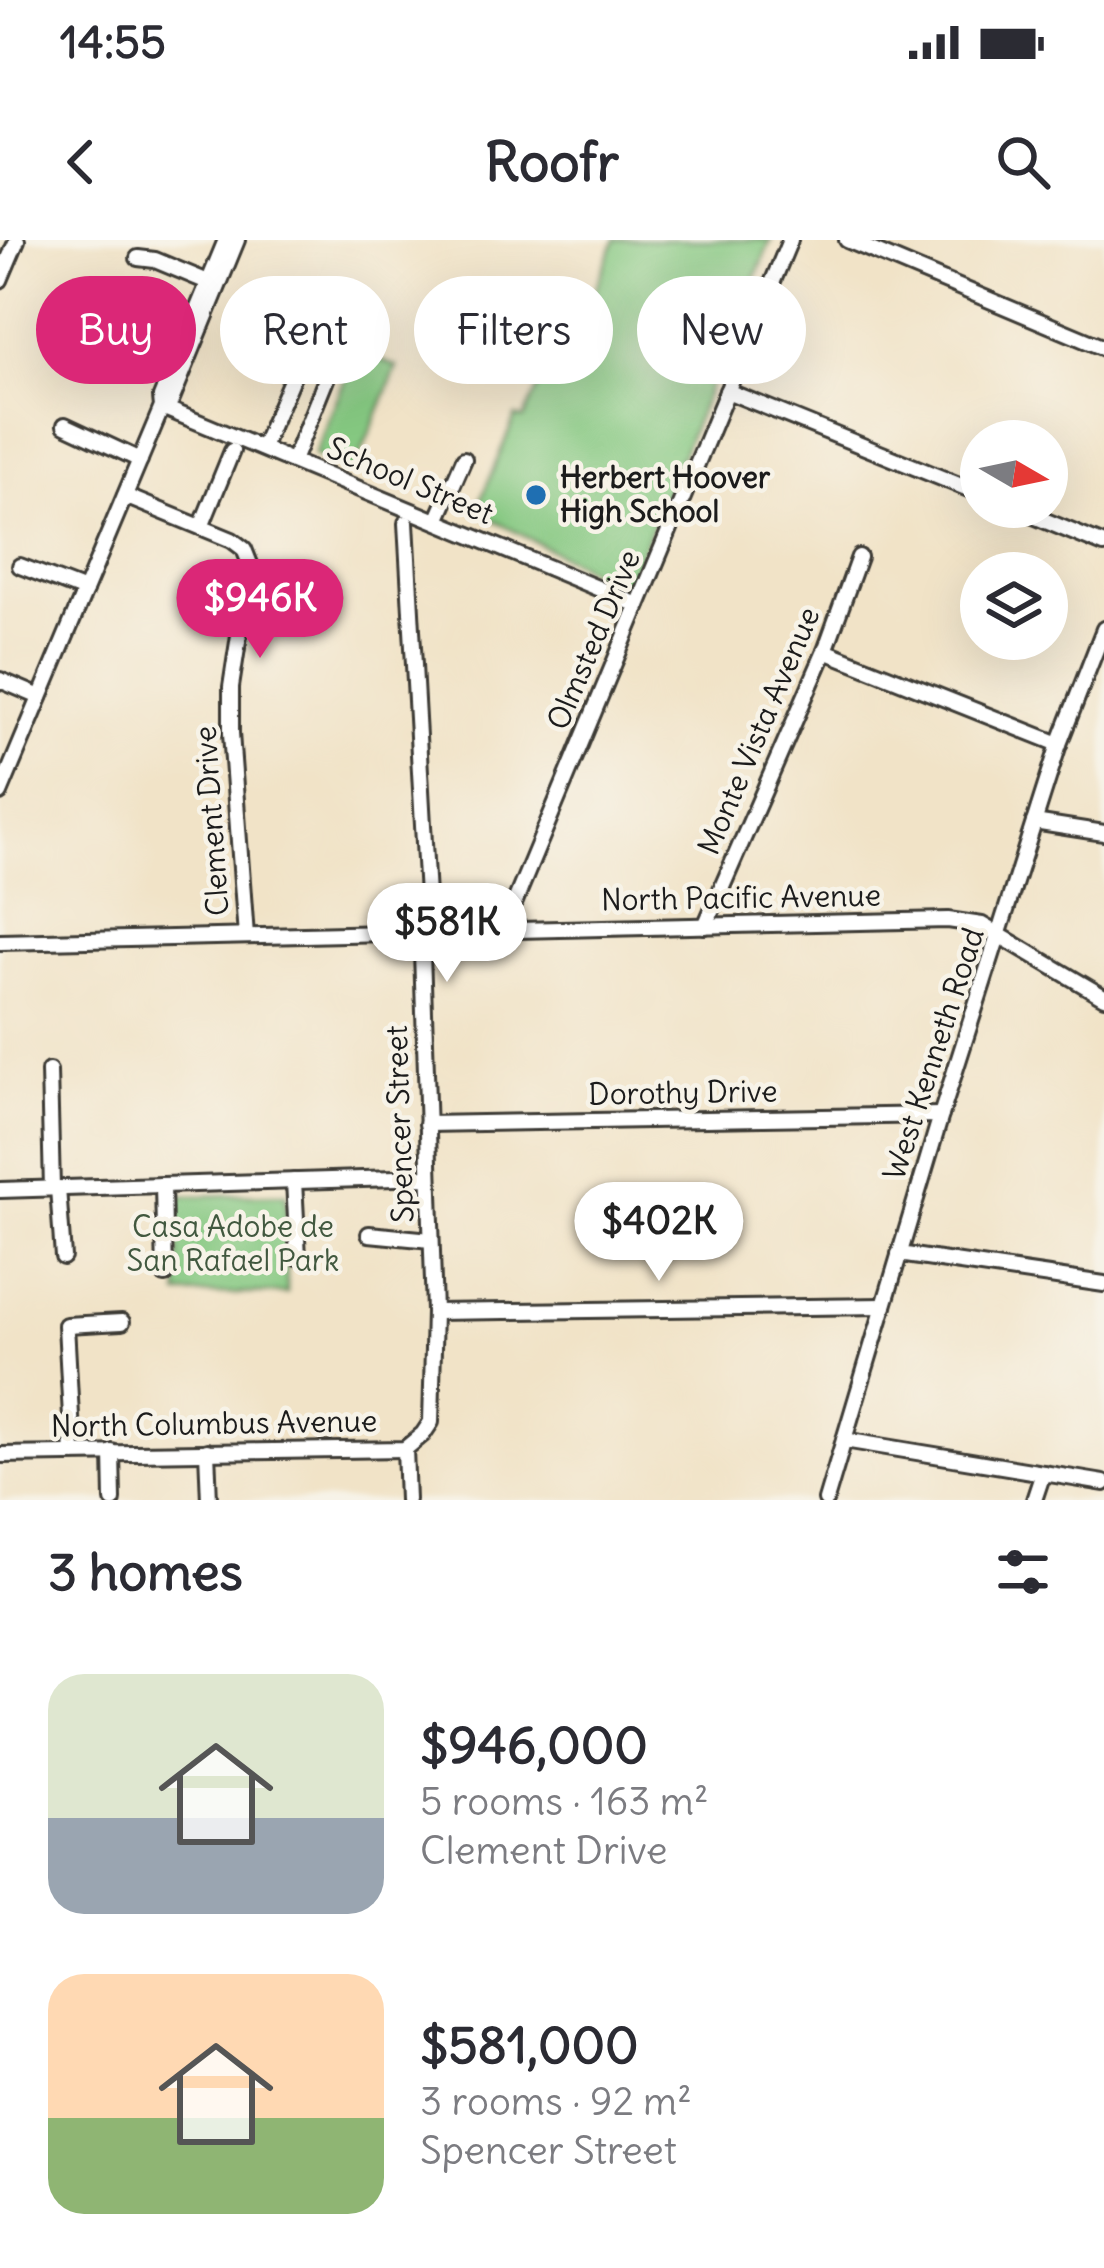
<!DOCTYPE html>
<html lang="en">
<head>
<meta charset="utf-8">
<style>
	:root { --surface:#fff; --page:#f2f2f3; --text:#2b2b33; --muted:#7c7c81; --accent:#db2777 }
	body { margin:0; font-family:Delius,sans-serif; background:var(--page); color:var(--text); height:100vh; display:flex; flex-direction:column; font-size:45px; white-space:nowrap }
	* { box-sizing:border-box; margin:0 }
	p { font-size:39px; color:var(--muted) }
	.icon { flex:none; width:66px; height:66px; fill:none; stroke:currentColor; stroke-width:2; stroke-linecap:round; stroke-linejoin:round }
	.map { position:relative; height:1260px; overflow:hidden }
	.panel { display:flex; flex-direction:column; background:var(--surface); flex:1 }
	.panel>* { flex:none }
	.guide { position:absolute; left:36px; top:36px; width:1032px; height:108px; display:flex; gap:24px }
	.needle { width:78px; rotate:99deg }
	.fabs { position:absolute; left:960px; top:180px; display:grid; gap:24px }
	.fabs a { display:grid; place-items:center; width:108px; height:108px; border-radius:50%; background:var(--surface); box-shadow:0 12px 48px #0002; font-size:60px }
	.price { position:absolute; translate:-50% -102px; padding:0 27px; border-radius:42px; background:#fff; color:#222; font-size:39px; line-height:78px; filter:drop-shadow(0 3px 6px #0008) }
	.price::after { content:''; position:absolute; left:50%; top:72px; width:36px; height:27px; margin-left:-18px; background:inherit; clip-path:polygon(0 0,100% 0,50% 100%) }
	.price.active { background:var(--accent); color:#fff }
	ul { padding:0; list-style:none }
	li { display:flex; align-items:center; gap:36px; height:300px; padding:0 48px }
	li span { display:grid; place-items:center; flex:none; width:336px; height:240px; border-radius:36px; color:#555 }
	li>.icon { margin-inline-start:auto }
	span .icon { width:144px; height:144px; fill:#fffc; stroke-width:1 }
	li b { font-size:51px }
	h2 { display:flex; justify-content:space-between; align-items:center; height:144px; padding:0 48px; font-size:51px }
	.pill { padding:0 42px; border-radius:54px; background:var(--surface); box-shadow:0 12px 48px #0002; font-size:42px; line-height:108px }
	.pill.active { background:var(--accent); color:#fff }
	.status { display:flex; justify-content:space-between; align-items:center; height:84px; padding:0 60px; background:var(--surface); direction:ltr }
	.status svg { height:33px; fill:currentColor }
	header { display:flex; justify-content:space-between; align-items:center; height:156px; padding:0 48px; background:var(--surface); font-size:54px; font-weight:800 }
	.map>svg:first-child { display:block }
	.green { fill:#85c881; stroke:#50724e; stroke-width:3 }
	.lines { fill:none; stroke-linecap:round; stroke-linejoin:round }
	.minor-casing { stroke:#3c3a36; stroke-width:20 }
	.minor { stroke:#fff; stroke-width:14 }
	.poi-dot { fill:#1f6fb2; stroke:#f7f3e8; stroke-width:4.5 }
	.labels { text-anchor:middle; stroke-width:9; stroke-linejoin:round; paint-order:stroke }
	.poi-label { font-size:30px; font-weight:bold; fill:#1c1c1c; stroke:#f7f3e8; text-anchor:start }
	.street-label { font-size:30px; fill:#1c1c1c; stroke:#f7f3e8 }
	.park-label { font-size:30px; fill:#41583f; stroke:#f7f3e8 }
</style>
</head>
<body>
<div class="status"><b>14:55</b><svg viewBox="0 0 49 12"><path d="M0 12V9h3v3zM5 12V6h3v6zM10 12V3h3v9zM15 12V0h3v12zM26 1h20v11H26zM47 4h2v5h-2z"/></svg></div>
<header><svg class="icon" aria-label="back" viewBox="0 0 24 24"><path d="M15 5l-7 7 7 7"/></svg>Roofr<svg class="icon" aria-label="search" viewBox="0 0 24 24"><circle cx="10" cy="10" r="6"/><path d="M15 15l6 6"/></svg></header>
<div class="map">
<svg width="1104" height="1260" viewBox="0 0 1104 1260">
	<rect width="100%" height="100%" fill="#f7f3e8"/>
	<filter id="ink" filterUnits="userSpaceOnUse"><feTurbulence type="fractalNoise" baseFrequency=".00833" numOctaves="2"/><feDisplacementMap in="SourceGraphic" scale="24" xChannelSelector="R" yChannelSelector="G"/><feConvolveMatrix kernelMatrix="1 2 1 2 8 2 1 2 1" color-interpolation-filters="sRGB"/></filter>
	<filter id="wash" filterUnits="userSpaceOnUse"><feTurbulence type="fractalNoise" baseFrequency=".004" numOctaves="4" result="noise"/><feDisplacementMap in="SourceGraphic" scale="48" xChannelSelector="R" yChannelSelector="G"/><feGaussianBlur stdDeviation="2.7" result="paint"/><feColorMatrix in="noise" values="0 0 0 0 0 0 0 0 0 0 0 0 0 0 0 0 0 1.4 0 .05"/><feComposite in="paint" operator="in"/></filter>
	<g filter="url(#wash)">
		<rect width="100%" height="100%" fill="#f1e3c7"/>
		<g class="green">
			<polygon points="615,0 771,0 626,349 476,271 515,177 523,179 558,108 564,110 589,53 594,52"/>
			<polygon points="357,110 397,127 354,231 314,215"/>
			<polygon points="286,954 287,1053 179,1055 178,956"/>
		</g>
	</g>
	<g filter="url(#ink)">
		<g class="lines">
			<defs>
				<g id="minor">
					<polyline points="847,0 1104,108"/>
					<polyline points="138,18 155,20 208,42"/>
					<polyline points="0,40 17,0"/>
					<polyline points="727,151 981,254"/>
					<polyline points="162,167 638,365"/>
					<polyline points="162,167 171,161 237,0"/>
					<polyline points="65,185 140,220"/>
					<polyline points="262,208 312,91 320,88 339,96 341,102 293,221"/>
					<polyline points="125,256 232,300 244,309 250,324 231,447 231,493 246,696"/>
					<polyline points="1012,267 1104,305"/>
					<polyline points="437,281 464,219"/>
					<polyline points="201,287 232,211"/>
					<polyline points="20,326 85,351"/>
					<polyline points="825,411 1059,504"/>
					<polyline points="0,440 40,457"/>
					<polyline points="0,553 162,167 161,157 226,0"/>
					<polyline points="1034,582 1104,593"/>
					<polyline points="705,686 825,411 859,317"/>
					<polyline points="509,690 511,671 790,0"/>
					<polyline points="0,702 948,680 982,685 1104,757"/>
					<polyline points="49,831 52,948"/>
					<polyline points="427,884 941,875"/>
					<polyline points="294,941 298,1017"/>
					<polyline points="163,945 165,1035"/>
					<polyline points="58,948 63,1017"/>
					<polyline points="0,950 428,937"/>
					<polyline points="369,994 431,1000"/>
					<polyline points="899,1014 1104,1044"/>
					<polyline points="434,1072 884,1066"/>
					<polyline points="844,1200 1104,1243"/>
					<polyline points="405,1209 407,1260"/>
					<polyline points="207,1211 209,1260"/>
					<polyline points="112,1212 113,1260"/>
					<polyline points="73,1213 66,1085 122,1082"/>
					<polyline points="0,1215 405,1209 423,1194 431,1182 434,1072 422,712 428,674 406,283"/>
					<polyline points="826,1260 941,875 1059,504 1104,389"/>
					<polyline points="1034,1260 1043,1233"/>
				</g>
			</defs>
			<use href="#minor" class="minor-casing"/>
			<use href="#minor" class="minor"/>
		</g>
	</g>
	<circle class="poi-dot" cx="536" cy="255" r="12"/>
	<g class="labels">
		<g class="poi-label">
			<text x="560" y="248">Herbert Hoover<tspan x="560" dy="34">High School</tspan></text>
		</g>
		<g class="street-label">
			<text transform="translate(410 241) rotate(23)" y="10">School Street</text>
			<text transform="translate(594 400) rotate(-67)" y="10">Olmsted Drive</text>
			<text transform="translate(759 491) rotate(-67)" y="10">Monte Vista Avenue</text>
			<text transform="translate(212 581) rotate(-94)" y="10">Clement Drive</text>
			<text transform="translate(741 658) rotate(-1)" y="10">North Pacific Avenue</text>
			<text transform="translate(934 814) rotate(-72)" y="10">West Kenneth Road</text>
			<text transform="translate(683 853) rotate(-1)" y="10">Dorothy Drive</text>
			<text transform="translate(400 884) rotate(-92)" y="10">Spencer Street</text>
			<text transform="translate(214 1184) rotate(-1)" y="10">North Columbus Avenue</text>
		</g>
		<g class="park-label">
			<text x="233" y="997">Casa Adobe de<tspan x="233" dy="34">San Rafael Park</tspan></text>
		</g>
	</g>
</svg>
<div class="fabs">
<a><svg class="needle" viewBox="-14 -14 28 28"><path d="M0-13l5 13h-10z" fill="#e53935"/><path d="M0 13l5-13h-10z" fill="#7c7c81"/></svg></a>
<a><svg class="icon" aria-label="layers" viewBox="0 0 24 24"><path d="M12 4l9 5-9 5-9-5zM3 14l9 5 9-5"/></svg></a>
</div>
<b class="price active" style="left:260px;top:421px">$946K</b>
<b class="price" style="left:447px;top:745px">$581K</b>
<b class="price" style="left:659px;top:1044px">$402K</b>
<div class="guide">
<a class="pill active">Buy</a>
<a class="pill">Rent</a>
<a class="pill">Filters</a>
<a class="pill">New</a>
</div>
</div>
<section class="panel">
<h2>3 homes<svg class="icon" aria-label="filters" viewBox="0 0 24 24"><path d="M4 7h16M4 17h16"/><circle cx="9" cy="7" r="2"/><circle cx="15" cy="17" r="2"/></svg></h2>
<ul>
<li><span style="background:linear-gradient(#dfe7d0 60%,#9aa5b1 0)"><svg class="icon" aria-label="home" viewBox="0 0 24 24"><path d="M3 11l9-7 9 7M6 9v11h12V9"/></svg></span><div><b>$946,000</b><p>5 rooms · 163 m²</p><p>Clement Drive</p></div></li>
<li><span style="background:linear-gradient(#ffd9b3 60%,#8fb573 0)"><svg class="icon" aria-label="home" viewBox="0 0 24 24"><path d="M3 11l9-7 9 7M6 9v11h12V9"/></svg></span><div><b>$581,000</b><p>3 rooms · 92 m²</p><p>Spencer Street</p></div></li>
</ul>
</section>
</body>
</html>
